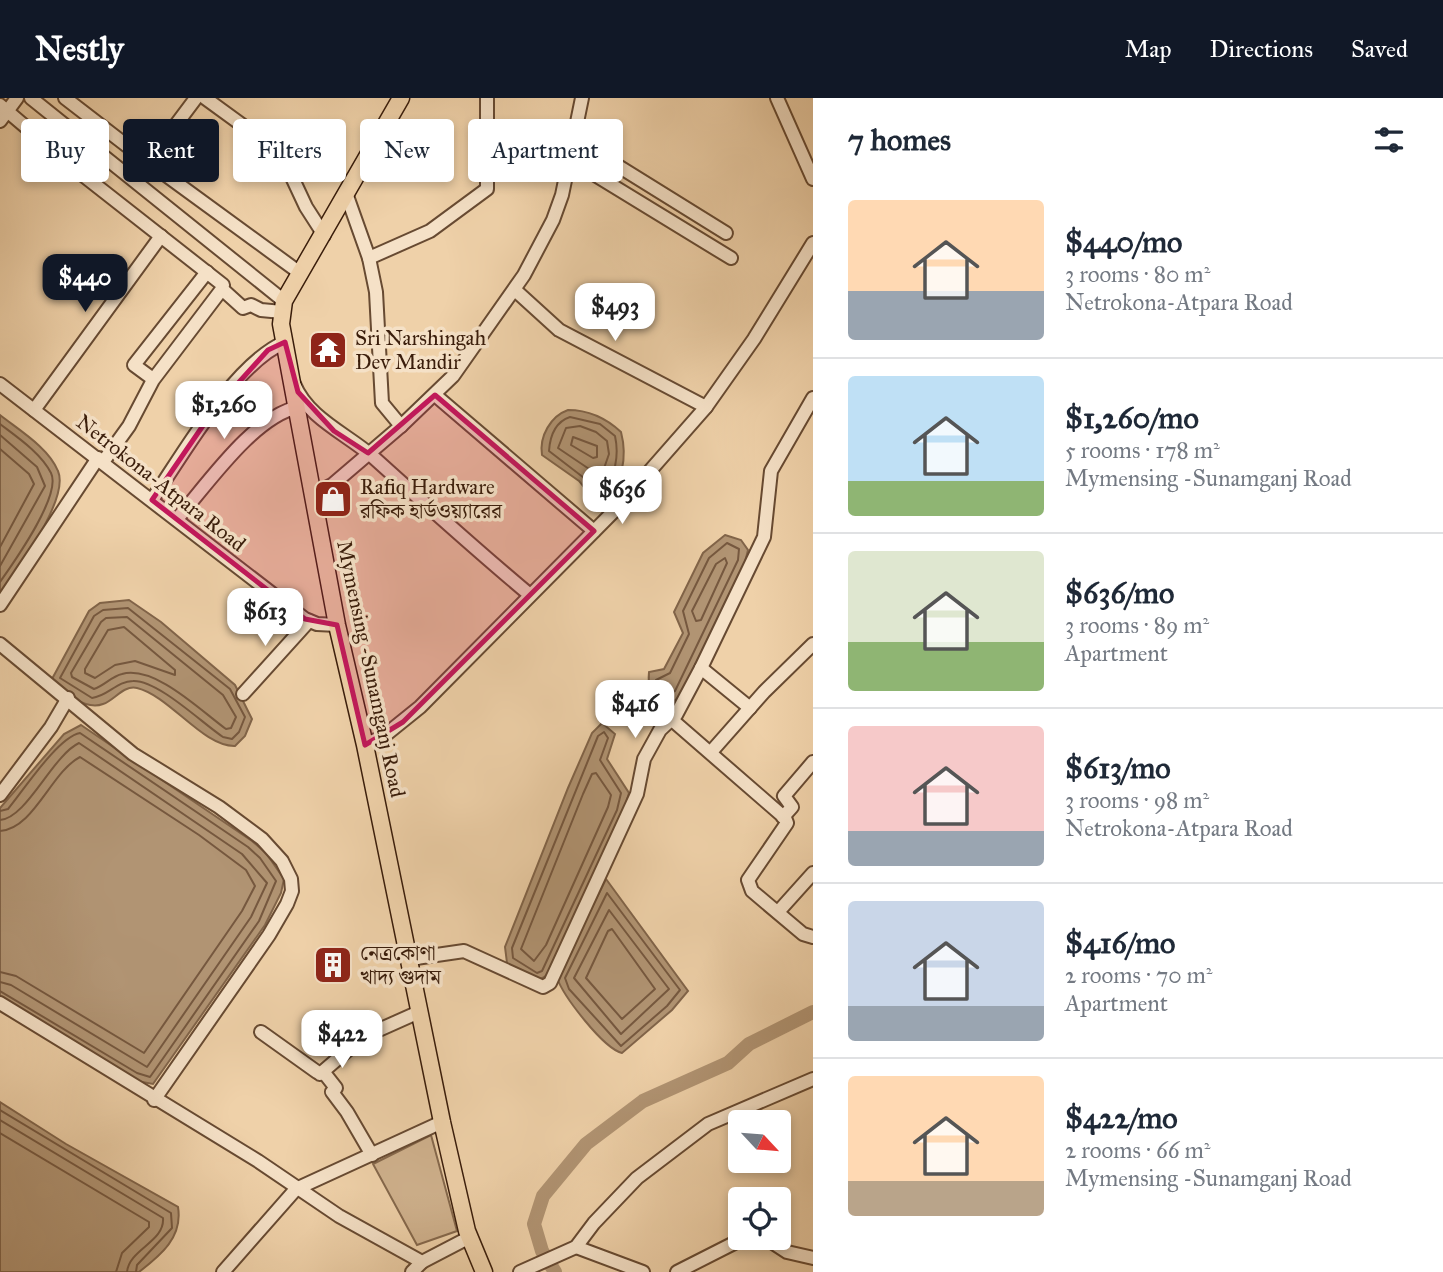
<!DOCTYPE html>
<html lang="en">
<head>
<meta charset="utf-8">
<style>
	:root { --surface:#fff; --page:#f2f2f3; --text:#1f2937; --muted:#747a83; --line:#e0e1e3; --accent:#111827 }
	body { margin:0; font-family:"IM FELL Great Primer","Noto Serif Bengali",serif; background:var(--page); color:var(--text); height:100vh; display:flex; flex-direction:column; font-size:26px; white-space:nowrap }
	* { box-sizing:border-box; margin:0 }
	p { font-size:23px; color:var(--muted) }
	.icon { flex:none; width:38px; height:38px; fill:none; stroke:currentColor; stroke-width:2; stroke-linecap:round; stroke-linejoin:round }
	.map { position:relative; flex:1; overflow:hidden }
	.panel { display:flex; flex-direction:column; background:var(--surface); width:630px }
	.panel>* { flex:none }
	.guide { position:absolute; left:21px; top:21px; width:665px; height:63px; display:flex; gap:14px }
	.needle { width:46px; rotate:116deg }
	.buttons { position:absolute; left:728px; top:1012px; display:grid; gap:14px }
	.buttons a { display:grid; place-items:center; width:63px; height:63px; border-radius:7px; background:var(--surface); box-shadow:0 4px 10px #0003; font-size:35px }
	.price { position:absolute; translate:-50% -60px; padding:0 16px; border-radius:14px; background:#fff; color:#222; font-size:23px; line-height:46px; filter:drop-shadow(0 2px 4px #0008) }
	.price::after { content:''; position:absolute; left:50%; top:42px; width:21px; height:16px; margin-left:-10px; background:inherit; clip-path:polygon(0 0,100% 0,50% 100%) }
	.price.active { background:var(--accent); color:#fff }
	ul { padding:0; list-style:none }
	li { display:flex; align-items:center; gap:21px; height:175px; padding:0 35px }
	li+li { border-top:2px solid var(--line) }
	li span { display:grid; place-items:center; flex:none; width:196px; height:140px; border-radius:7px; color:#555 }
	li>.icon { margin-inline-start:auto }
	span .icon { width:84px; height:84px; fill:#fffc; stroke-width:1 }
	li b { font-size:30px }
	h2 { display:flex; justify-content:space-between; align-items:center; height:84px; padding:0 35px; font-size:30px }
	.pill { padding:0 24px; border-radius:7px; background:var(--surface); box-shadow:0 4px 10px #0003; font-size:24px; line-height:63px }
	.pill.active { background:var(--accent); color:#fff }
	header { display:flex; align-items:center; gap:42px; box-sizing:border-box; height:98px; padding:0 35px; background:var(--accent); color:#fff }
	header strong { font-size:33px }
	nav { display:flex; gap:38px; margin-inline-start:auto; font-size:24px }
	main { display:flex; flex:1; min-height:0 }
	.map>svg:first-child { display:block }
	.green { fill:#d0b28e; stroke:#85684c; stroke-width:2 }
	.water { fill:#b19473; stroke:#816449; stroke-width:2 }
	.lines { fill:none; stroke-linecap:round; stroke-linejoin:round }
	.shore { stroke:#76583f; stroke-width:2 }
	.canal { stroke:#b19473; stroke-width:14 }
	.minor-casing { stroke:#674a32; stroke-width:16 }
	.major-casing { stroke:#3a1d0b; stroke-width:19 }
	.minor { stroke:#f5e1c7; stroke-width:12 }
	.major { stroke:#efd1a9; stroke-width:16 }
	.marked { fill:#c2185b; fill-opacity:0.2; stroke:#c2185b; stroke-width:5; stroke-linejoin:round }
	.labels { text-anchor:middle; stroke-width:7; stroke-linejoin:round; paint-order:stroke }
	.poi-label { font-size:21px; fill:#3a1d0b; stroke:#f5e1c7; text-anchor:start }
	.street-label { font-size:21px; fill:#3a1d0b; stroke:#f5e1c7 }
</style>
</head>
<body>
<header>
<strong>Nestly</strong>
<nav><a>Map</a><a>Directions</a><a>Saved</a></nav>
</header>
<main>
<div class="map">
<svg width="813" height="1174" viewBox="0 0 813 1174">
	<rect width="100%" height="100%" fill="#efd1a9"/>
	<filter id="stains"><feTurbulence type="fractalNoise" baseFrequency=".00286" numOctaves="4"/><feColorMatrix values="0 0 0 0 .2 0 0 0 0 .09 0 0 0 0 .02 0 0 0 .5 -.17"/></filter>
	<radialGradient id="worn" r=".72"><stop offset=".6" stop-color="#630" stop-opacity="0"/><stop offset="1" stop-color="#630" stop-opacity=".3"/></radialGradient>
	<polygon class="green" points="431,1037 457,1133 417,1147 373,1066"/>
	<g class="water">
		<path d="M568,312C590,312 606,320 621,334C627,357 624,389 601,401L591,398L579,383L542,357C539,338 551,318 568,312Z"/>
		<path d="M0,317C19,332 49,350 58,373C70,401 16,473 0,497Z"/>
		<path d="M725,437L741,442L748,452L745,464L680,599C657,615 647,597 649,574L664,571L683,535L674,514L703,455Z"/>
		<path d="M129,502L161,524L235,587L252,621L245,638L235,648C203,649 170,598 137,590C123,587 115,602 103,606C85,613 62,593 52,581L89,513L100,505Z"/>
		<polygon points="602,625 615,636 607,661 629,695 623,714 548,877 537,883 507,865 505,849 568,690 592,635"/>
		<polygon points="81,627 252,743 266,755 284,781 281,795 265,827 153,986 137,983 0,898 0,710 64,636"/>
		<path d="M606,781L688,893L672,912L622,955C603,950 564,899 557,880Z"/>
		<path d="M0,1004L66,1046L178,1109C183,1139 161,1157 139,1174H0Z"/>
	</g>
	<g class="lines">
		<g class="shore">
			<path d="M570,319L600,326L615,338C619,356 616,381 601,393L549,353C550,338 555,324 570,319Z"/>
			<path d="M0,326C17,339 41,355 51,375C62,397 14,464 0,484"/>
			<polygon points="580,328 596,334 607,343 609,356 601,379 558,350 566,330"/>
			<polyline points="0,337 37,369 45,388 0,468"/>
			<polygon points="573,339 597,348 597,359 593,360 571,347"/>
			<polyline points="0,351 29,376 34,386 0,449"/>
			<polygon points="727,445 739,451 738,462 675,593 661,598 655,589 656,582 670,575 689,536 683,513 709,460"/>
			<polygon points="725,460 727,465 701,522 696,523 692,513 716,466"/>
			<path d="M128,510L230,591L245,619L239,634L232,641L223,639C202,625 158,582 133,583C117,583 108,598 92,600L60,580L94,518L103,512Z"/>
			<path d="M127,519L223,597L236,619L231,630L226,631C201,613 155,567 122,576C112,578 104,588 94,591L72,579L71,575L101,524L106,520Z"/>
			<polygon points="124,529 175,572 175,577 135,563 115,567 95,580 85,575 85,571 108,532"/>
			<polygon points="604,634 608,640 600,662 621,695 617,712 542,873 537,875 513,860 512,850 598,638"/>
			<polygon points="596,675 611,697 608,709 546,847 534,863 521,851 583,696 592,676"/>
			<path d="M0,713L8,711C23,693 58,639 80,635L248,749L260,760L276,783L259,823L150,979L137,975L0,893"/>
			<path d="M0,722C27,720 52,658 79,645L242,756L267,785L251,819L147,969L11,887L0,884"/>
			<path d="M0,733C34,731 51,674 80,659L199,737L246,772L255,788L242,813L144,955L16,878L0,874"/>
			<polygon points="607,795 680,892 667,908 621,948 569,891 565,880"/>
			<polygon points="609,812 669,891 621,936 574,880"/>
			<polygon points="612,831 655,891 622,921 586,880 608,833"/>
			<polyline points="0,1012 171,1115 172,1130 137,1167 136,1174"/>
			<path d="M0,1022L163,1120C165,1144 129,1151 127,1174"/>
			<polyline points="0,1035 149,1124 149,1129 122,1155 116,1174"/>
		</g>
		<polyline class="canal" points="555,1174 542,1153 534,1126 543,1098 586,1046 643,1003 728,965 749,946 813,914"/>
		<defs>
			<g id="minor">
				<polyline points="31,0 284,203"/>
				<polyline points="65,0 148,64 196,0"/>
				<polyline points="205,0 271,48 284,62 306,109 324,137"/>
				<polyline points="777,0 813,81"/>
				<polyline points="0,7 79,74 223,187 222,191 243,210 251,207 261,212 282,214"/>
				<polyline points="0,23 17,0"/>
				<polyline points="573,40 726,135"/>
				<polyline points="569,61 731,160"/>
				<polyline points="148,64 300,175"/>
				<polyline points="347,98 369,160 376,194 382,305 401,328"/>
				<polyline points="369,160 430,133 487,91 487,0"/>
				<polyline points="515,192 559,232 706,309"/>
				<polyline points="153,281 134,267 207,174"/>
				<polyline points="0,286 305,521 317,526 337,527"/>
				<path d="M294,286C308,320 345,335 372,358C424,405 476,452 530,497"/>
				<polyline points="435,297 594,433"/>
				<polyline points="34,312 161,138"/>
				<polyline points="103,364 129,328 153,282 222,191"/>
				<polyline points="314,396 332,387 401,328 453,278 524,177 553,122 562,97 582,0"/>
				<path d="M152,402C183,356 234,266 285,244"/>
				<path d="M177,421C207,387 253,319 298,309"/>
				<polyline points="0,507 98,360"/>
				<polyline points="0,546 133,656 219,709 262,741 282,763 291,781 292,793 287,806 269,837 154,1002"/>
				<polyline points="701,570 750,610"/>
				<polyline points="243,596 309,523"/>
				<polyline points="671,621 785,720 787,725 748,782 752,793 803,836 813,839"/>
				<polyline points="365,647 384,638 420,609 620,407 706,309 754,241 813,145"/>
				<polyline points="711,654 764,594 813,546"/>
				<polyline points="0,697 51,629 68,600"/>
				<polyline points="783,719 792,709 784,698 813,664"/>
				<polyline points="778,814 813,775"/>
				<polyline points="409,861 464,853 543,889 550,885 637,696 644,661 660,632 676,617 701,570 764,439 771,373 813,300"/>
				<polyline points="0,905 258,1063 339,1118 422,1164 470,1139"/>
				<polyline points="261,934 317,974 325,976 336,990 332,994 347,1014 372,1057"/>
				<polyline points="320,976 363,939 419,914"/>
				<polyline points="764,1139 787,1154 813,1160"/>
				<polyline points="576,1149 643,1174"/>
				<polyline points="223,1174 296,1091 442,1024"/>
				<polyline points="412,1174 422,1164"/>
				<polyline points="520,1174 576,1149 594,1125 637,1080 708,1026 813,981"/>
				<polyline points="677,1174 746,1139"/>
			</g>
			<polyline id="major" points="401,0 284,203 281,226 337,527 365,647 442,1024 467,1133 484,1174"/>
		</defs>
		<use href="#minor" class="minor-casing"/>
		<use href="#major" class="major-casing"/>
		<use href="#minor" class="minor"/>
		<use href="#major" class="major"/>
	</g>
	<path class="marked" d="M285,244L298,294L334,333L368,355L435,297L594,433L403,624L365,647L337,527L305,521L152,402L213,313L268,252Z"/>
	<defs>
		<symbol id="temple-square" viewBox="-11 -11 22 22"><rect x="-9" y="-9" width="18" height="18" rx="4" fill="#8f2418" stroke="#f5e1c7"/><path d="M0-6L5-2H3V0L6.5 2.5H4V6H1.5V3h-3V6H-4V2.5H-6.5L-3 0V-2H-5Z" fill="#fff"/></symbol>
		<symbol id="shop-square" viewBox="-11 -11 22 22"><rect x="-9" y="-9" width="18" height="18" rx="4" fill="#8f2418" stroke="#f5e1c7"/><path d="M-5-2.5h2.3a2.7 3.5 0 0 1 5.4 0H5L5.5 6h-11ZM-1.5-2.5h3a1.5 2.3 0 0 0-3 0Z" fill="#fff"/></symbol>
		<symbol id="building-square" viewBox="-11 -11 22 22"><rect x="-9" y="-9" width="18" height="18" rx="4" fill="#8f2418" stroke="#f5e1c7"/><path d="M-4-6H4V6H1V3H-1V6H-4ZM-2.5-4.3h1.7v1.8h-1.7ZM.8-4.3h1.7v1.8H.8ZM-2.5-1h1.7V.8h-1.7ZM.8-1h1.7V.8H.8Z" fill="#fff"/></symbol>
	</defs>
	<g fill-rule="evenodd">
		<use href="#temple-square" x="306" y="230" width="44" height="44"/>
		<use href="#shop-square" x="311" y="379" width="44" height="44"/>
		<use href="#building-square" x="311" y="845" width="44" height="44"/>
	</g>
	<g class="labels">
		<g class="poi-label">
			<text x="355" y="247">Sri Narshingah<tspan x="355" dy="24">Dev Mandir</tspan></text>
			<text x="360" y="396">Rafiq Hardware<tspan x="360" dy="24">রফিক হার্ডওয়্যারের</tspan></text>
			<text x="360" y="862">‌নেত্র‌কোণা<tspan x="360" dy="24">খাদ্য গুদাম</tspan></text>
		</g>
		<g class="street-label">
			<text transform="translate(161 385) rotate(38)" y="7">Netrokona-Atpara Road</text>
			<text transform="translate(371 571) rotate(78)" y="7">Mymensing -Sunamganj Road</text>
		</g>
	</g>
	<rect width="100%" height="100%" filter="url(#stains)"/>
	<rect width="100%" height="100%" fill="url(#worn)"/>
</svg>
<div class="buttons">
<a><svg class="needle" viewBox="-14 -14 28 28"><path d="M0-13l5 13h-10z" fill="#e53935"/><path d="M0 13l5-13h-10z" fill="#747a83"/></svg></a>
<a><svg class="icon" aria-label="locate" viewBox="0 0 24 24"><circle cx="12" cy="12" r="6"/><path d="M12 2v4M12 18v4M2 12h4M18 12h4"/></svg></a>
</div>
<b class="price active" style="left:85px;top:216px">$440</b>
<b class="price" style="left:615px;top:245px">$493</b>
<b class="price" style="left:224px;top:343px">$1,260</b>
<b class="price" style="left:622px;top:428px">$636</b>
<b class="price" style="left:265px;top:550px">$613</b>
<b class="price" style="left:635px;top:642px">$416</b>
<b class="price" style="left:342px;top:972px">$422</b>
<div class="guide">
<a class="pill">Buy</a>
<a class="pill active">Rent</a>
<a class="pill">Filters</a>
<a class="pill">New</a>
<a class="pill">Apartment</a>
</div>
</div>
<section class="panel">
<h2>7 homes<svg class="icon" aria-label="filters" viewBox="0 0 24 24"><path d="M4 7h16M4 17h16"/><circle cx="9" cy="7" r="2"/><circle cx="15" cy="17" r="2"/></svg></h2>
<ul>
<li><span style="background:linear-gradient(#ffd9b3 65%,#9aa5b1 0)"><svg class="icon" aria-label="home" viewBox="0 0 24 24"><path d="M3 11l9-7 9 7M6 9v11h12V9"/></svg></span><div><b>$440/mo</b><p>3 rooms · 80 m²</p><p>Netrokona-Atpara Road</p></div></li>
<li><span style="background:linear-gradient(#bfe0f5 75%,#8fb573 0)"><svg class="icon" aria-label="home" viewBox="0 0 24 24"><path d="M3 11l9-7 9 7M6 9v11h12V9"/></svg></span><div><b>$1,260/mo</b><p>5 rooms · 178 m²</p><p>Mymensing -Sunamganj Road</p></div></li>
<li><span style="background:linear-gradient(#dfe7d0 65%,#8fb573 0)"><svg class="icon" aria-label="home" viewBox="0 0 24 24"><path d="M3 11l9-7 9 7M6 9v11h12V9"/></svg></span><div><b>$636/mo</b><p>3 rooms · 89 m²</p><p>Apartment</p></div></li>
<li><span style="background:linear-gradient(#f6c9c9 75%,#9aa5b1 0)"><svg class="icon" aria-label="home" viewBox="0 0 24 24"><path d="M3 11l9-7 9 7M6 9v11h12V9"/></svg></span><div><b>$613/mo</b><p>3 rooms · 98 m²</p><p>Netrokona-Atpara Road</p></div></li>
<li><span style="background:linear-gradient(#c9d6e8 75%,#9aa5b1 0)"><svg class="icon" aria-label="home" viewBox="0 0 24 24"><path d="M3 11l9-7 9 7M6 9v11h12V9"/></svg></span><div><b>$416/mo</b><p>2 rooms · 70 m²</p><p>Apartment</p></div></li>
<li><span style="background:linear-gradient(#ffd9b3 75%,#b9a48a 0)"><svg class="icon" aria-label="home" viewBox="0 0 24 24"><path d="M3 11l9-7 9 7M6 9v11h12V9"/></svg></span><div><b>$422/mo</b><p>2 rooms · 66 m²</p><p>Mymensing -Sunamganj Road</p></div></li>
</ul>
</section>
</main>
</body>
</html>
